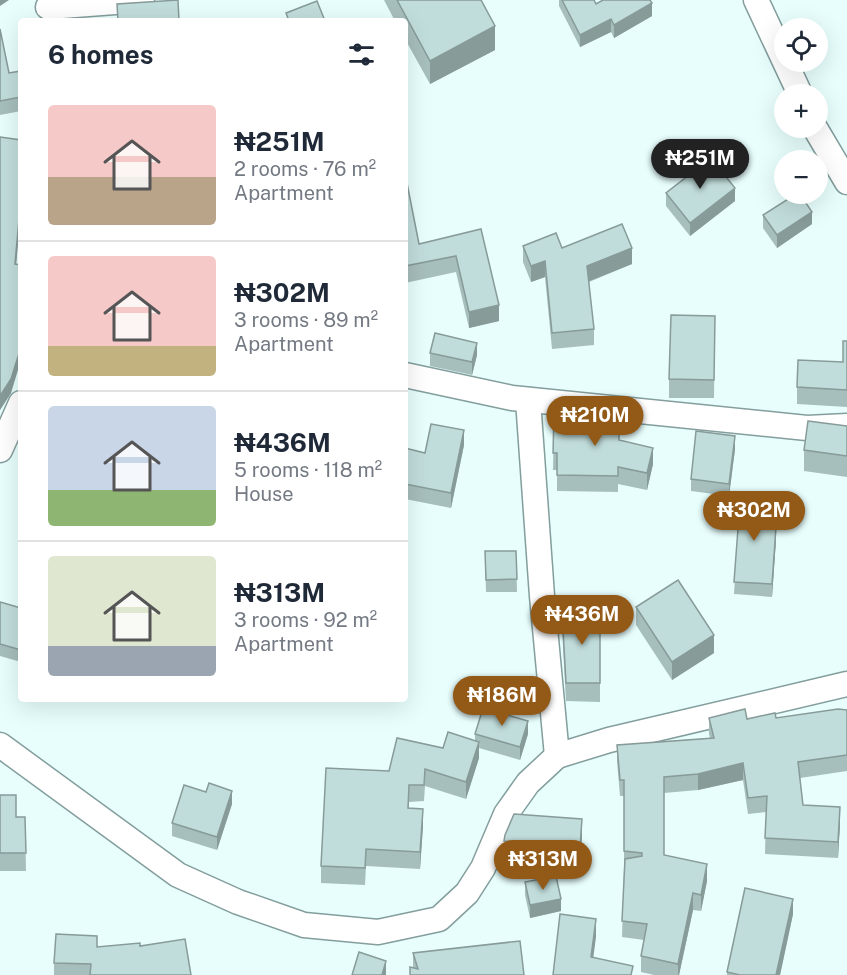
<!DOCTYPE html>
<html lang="en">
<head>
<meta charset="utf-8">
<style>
	:root { --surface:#fff; --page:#f6f6f7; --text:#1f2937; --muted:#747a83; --line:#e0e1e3; --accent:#935916 }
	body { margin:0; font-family:"Public Sans",sans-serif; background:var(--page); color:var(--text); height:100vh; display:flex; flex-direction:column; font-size:22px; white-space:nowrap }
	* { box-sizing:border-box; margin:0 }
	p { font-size:20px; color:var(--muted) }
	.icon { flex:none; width:33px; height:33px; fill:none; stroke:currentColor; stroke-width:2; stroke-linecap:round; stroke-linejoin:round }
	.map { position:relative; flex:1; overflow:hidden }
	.sheet { position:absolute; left:18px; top:18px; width:390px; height:684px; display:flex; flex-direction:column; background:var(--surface); border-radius:6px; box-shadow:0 6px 24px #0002 }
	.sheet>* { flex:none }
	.buttons { position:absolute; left:774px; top:18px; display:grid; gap:12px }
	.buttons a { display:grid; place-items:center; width:54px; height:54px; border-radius:50%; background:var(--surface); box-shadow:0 6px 24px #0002; font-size:30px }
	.price { position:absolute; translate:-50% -51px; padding:0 14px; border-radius:21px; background:var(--accent); color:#fff; font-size:20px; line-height:39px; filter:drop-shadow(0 2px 3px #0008) }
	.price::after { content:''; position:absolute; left:50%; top:36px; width:18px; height:14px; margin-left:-9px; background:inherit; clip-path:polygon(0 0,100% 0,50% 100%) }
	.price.on { background:#222; color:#fff }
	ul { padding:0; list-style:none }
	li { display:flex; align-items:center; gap:18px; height:150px; padding:0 30px }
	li+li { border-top:2px solid var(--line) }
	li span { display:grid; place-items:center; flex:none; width:168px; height:120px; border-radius:6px; color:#555 }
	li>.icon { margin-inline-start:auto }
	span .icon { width:72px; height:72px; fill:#fffc; stroke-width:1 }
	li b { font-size:26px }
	h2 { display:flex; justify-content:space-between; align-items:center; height:72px; padding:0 30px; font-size:26px }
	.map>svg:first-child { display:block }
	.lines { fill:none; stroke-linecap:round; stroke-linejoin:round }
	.street-casing { stroke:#839e9d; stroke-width:27 }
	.street { stroke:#fff; stroke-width:24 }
	.wall { fill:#a6bebc }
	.shaded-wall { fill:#879b99 }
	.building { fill:#c1dddb; stroke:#879b99; stroke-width:1.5 }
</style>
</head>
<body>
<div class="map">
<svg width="847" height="975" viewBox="0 0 847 975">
	<rect width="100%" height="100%" fill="#e7fefd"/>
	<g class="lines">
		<defs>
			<g id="street">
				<polyline points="756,0 800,94"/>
				<polyline points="48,7 142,0"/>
				<polyline points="815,128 847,182"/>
				<polyline points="405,375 512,398 807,428 847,426"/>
				<polyline points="528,400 542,596 557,756"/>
				<polyline points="0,450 21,403"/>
				<polyline points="0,745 178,875 238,902 304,925 378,932 439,919 467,893 483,868 506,814 528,783 557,756 609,740 847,684"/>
			</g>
		</defs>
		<use href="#street" class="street-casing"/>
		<use href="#street" class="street"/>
	</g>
	<g class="wall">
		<polygon points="384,0 481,0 495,50 430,84 405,39 405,21 395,21"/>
		<polygon points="559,0 594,0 596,4 652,16 614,38 611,32 580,47 559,6"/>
		<polygon points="0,29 9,73 21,71 21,111 0,115"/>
		<polygon points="0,137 21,140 21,232 19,232 16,264 11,393 0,410"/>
		<polygon points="405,173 419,244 481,229 499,321 469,328 456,272 405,283"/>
		<polygon points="666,193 735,201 690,236 666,206"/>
		<polygon points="763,215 812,224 777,248 763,228"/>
		<polygon points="523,246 562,248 632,264 589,282 594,329 594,345 552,349 545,277 531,282 523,262"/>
		<polygon points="715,316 714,398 669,398 669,379"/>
		<polygon points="847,341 847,407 797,404 797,387 843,362"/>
		<polygon points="430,353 477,355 472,375 430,366"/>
		<polygon points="554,414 619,440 653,464 647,490 618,484 618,492 557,491 557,470 553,470"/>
		<polygon points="847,426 847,477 804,471 804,450"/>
		<polygon points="464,445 451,508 405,499 405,448 425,453"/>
		<polygon points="735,449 729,496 691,491 691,479"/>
		<polygon points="769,513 767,527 776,540 772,597 734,594 738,527 732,527 732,514"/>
		<polygon points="21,514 21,529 20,529 20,516"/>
		<polygon points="485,551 516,551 517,592 486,592"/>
		<polygon points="0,602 21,608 21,662 0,656"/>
		<polygon points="636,607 714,653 672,680 636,625"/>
		<polygon points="562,611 600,611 600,702 566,701 562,629"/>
		<polygon points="847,710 847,771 800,778 803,805 840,823 838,858 765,854 766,812 748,814 743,780 698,790 664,793 664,855 707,881 701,911 693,910 679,975 654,975 641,972 641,956 644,940 622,937 624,867 624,796 620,796 617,761 617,745 710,738 709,734 709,718 747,719 776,718"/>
		<polygon points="475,734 528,734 520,760 479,748 479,758 466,799 425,786 424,801 409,802 409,808 423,826 420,869 366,866 365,885 321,883 321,866 389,771 443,748 475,740"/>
		<polygon points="0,795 16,817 25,817 26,871 0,871"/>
		<polygon points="232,804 217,850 172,836 172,823"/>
		<polygon points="505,835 582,837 580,864 504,859"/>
		<polygon points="525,882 561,911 530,918 525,895"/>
		<polygon points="793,914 780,975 727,975 727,972"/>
		<polygon points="520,941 410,975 413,968 413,953"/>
		<polygon points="140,946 191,975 54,975 54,963 97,947"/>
	</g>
	<g class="shaded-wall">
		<polygon points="0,0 9,0 0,6"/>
		<polygon points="652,3 652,16 614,38 614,25"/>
		<polygon points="611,19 611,32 580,47 580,35"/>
		<polygon points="495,26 495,50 430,84 430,61"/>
		<polygon points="735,188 735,201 690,236 690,223"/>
		<polygon points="812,212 812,224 777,248 777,235"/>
		<polygon points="19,219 19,232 15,278 15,264"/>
		<polygon points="632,248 632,264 587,282 587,266"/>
		<polygon points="545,261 545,277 531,282 531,266"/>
		<polygon points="499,305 499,321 469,328 469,312"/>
		<polygon points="477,343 477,355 472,375 472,362"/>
		<polygon points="21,347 21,360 11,393 0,410 0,396"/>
		<polygon points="464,430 464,445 451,508 451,493"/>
		<polygon points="735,436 735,449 729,496 729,484"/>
		<polygon points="653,448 653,464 647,490 647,473"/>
		<polygon points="769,500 769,513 766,539 766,527"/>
		<polygon points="776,527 776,540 772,597 772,584"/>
		<polygon points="714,635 714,653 672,680 672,662"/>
		<polygon points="528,721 528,734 520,760 520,747"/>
		<polygon points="479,742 479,758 466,799 466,782"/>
		<polygon points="743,763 743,780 698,790 698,774"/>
		<polygon points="232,791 232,804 217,850 217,837"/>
		<polygon points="840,807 840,823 838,858 838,842"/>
		<polygon points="423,809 423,826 420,869 420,852"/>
		<polygon points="582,819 582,837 580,864 580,846"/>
		<polygon points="707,864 707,881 701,911 701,895"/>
		<polygon points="693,893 693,910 679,975 678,975 678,964"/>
		<polygon points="561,899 561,911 530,918 530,905"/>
		<polygon points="793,899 793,914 780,975 776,975"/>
		<polygon points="596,919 596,937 591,975 591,957"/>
		<polygon points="386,961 386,975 382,975"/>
	</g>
	<g class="building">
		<polygon points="178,0 179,21 118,21 117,4"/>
		<polygon points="397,0 481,0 495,26 430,61"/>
		<polygon points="562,0 594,0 596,4 603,0 650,0 652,3 614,25 611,19 580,35"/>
		<polygon points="317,1 325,21 289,21 286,13"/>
		<polygon points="0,29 9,73 21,71 21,97 0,101"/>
		<polygon points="0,137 21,140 21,219 19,219 15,264 21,265 21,347 11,379 0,396"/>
		<polygon points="711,158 735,188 690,223 666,193"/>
		<polygon points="405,173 419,244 481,229 499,305 469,312 456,256 405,266"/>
		<polygon points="796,194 800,194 812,212 777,235 763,215"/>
		<polygon points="622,224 632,248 587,266 594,329 552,333 545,261 531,266 523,246 556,233 562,248"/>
		<polygon points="671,315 715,316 714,380 669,379"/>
		<polygon points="435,333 477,343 472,362 430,353"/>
		<polygon points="843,341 847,341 847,390 797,387 798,360 843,362"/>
		<polygon points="554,414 619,415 619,440 653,448 647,473 618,467 618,476 557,475 557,453 553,453"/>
		<polygon points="808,421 847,426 847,456 804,450"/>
		<polygon points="431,424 464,430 451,493 405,484 405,448 425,453"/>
		<polygon points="696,431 735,436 729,484 691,479"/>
		<polygon points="734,496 769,500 766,527 776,527 772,584 734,582 739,515 732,514"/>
		<polygon points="485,551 516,551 517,579 486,580"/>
		<polygon points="678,580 714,635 672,662 636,607"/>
		<polygon points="0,602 21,608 21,650 0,644"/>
		<polygon points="562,611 600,611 600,683 566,683"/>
		<polygon points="483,708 528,721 520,747 475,734"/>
		<polygon points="745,709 747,719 775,713 776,718 838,709 847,710 847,755 798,762 803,805 840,807 838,842 765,838 767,796 748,798 743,763 698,774 664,777 664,855 707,864 701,895 693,893 678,964 641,956 647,924 622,921 625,859 642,856 642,853 624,851 624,780 620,780 617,745 714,738 709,718"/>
		<polygon points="448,732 479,742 466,782 425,769 424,785 409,785 408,808 423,809 420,852 366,849 365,868 321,866 326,768 389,771 397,738 443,748"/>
		<polygon points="209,783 232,791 217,837 172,823 184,785 206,792"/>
		<polygon points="0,795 16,795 16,817 25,817 26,853 0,853"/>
		<polygon points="514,814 582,819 580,846 504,841 505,835"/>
		<polygon points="556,876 561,899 530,905 525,882"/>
		<polygon points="745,888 793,899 776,975 740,975 727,972"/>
		<polygon points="560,914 596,919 591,957 633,966 631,975 553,975"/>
		<polygon points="56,934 97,936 97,947 140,943 140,946 185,939 191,975 90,975 91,964 54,963"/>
		<polygon points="520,941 524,975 410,975 410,967 418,969 413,953"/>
		<polygon points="359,952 386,961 382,975 352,975"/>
	</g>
</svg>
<div class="buttons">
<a><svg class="icon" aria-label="locate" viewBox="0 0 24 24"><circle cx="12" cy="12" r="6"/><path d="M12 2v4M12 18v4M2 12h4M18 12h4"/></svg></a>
<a>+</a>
<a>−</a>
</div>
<b class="price on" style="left:700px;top:190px">₦251M</b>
<b class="price" style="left:595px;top:447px">₦210M</b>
<b class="price" style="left:754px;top:542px">₦302M</b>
<b class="price" style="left:582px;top:646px">₦436M</b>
<b class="price" style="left:502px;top:727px">₦186M</b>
<b class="price" style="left:543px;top:891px">₦313M</b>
<section class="sheet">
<h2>6 homes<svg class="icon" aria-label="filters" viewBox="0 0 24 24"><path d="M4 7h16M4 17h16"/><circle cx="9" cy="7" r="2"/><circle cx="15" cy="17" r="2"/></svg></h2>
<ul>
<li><span style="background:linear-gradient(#f6c9c9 60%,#b9a48a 0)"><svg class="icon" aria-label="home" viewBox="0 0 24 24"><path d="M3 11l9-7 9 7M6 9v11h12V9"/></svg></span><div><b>₦251M</b><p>2 rooms · 76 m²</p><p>Apartment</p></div></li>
<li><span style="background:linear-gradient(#f6c9c9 75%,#c2b280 0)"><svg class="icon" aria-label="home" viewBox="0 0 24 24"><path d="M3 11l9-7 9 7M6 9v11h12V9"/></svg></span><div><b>₦302M</b><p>3 rooms · 89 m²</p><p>Apartment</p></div></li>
<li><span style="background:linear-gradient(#c9d6e8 70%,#8fb573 0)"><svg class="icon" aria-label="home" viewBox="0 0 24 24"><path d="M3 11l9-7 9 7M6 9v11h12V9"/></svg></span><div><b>₦436M</b><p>5 rooms · 118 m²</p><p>House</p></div></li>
<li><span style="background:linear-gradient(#dfe7d0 75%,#9aa5b1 0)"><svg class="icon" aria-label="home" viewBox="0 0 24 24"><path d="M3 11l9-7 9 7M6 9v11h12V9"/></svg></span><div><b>₦313M</b><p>3 rooms · 92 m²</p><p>Apartment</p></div></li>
</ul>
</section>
</div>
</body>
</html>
